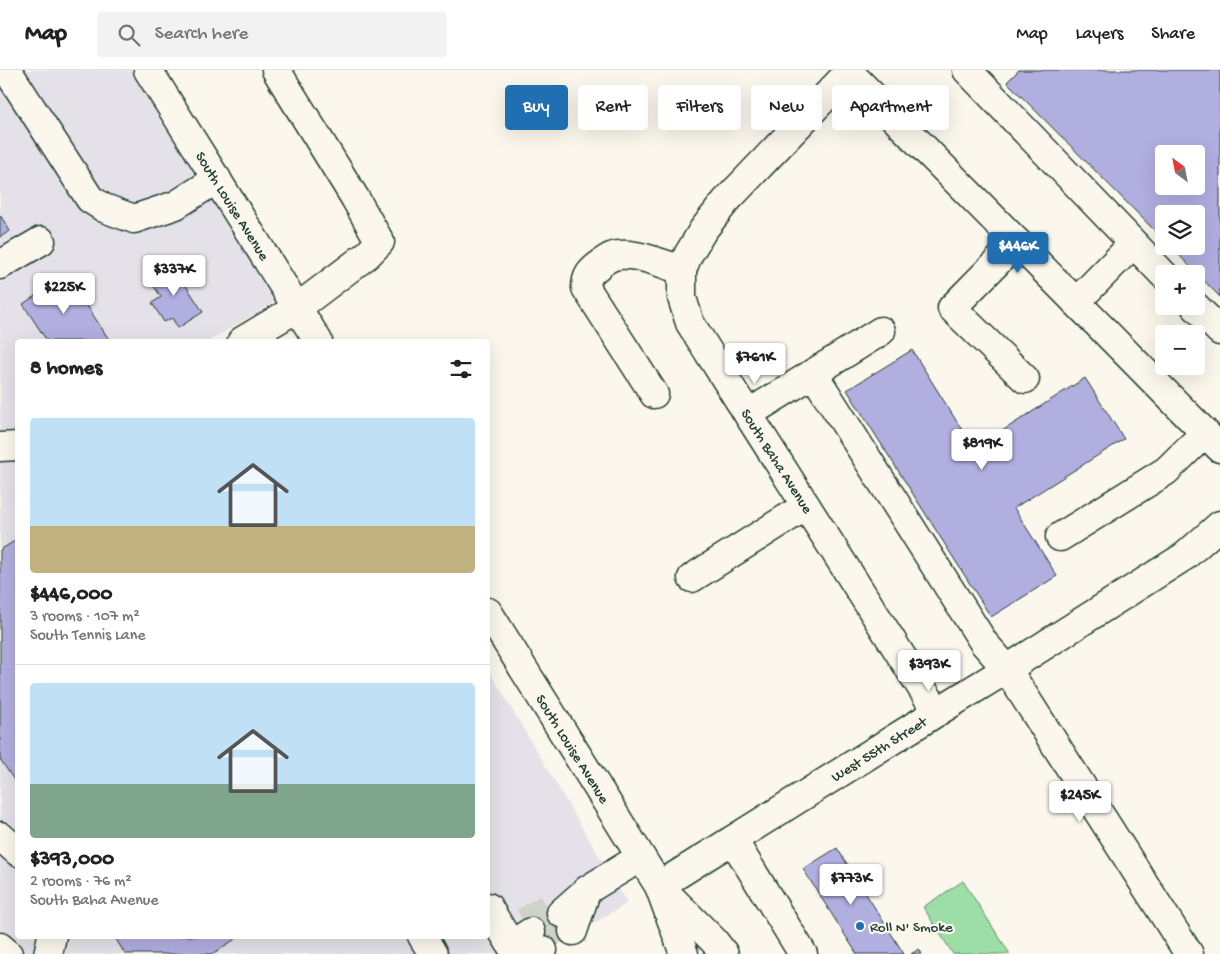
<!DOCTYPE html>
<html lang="en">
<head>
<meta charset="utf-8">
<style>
	:root { --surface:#fff; --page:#f2f2f2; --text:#222; --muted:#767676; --line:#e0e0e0; --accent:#1f6fb2 }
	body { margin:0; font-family:"Gochi Hand",sans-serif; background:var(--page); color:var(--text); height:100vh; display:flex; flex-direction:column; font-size:19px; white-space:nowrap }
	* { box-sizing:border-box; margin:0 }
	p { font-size:16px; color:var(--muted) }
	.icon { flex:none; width:28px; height:28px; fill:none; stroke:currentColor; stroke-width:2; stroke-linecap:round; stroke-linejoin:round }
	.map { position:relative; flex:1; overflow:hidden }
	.drawer { position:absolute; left:15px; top:269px; width:475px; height:600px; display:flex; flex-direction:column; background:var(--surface); border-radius:5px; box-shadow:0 5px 20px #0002 }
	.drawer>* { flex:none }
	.guide { position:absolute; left:505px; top:15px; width:475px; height:45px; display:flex; gap:10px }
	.needle { width:32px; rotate:328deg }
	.controls { position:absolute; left:1155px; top:75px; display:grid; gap:10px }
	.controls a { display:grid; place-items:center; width:50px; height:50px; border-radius:5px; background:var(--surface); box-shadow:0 5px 20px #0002; font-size:25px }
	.price { position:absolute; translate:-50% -42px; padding:0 11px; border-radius:5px; background:#fff; color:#222; font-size:16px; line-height:32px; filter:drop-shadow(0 1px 2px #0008) }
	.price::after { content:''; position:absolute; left:50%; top:30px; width:15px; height:11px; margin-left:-8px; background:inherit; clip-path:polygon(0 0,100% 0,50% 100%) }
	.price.current { background:var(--accent); color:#fff }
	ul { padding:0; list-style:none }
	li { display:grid; align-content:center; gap:10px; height:265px; padding:0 15px }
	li+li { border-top:1px solid var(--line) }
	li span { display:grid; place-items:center; height:155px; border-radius:5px; color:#555 }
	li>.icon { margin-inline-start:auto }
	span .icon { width:90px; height:90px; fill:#fffc; stroke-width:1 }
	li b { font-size:21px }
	h2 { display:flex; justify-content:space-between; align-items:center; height:60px; padding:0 15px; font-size:21px }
	.pill { padding:0 18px; border-radius:5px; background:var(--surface); box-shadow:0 5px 20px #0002; font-size:18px; line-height:45px }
	.pill.current { background:var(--accent); color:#fff }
	header { display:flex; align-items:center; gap:30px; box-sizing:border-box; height:70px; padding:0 25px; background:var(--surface); border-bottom:1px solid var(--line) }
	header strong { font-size:24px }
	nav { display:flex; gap:28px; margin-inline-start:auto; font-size:18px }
	.search { width:350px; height:45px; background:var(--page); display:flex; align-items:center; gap:12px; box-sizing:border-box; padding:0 18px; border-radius:5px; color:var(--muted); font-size:19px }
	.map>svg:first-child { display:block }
	.built { fill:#e5e1e8 }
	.green { fill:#9ddda6; stroke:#5e8d6d }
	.building { fill:#b1aee0; stroke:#1f3d34; fill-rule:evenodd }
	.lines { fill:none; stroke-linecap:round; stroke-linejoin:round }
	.minor-tunnel { stroke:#cfd2c7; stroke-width:28; stroke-dasharray:28 14; stroke-linecap:butt }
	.minor-casing { stroke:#1f3d34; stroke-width:31 }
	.major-casing { stroke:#1f3d34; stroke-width:31 }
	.minor { stroke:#fbf7ec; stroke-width:28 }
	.major { stroke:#fbf7ec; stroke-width:28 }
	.poi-dot { fill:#1f6fb2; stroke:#fbf7ec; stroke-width:2 }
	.labels { text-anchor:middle; stroke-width:4.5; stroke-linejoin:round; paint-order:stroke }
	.street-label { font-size:15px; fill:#1f3d34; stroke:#fbf7ec }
	.poi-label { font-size:15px; fill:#1f3d34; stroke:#fbf7ec; text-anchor:start }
</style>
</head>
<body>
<header>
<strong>Map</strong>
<div class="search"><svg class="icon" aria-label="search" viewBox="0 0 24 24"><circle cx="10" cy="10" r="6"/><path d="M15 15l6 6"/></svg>Search here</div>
<nav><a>Map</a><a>Layers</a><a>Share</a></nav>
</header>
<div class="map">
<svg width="1220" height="884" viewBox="0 0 1220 884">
	<rect width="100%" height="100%" fill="#fbf7ec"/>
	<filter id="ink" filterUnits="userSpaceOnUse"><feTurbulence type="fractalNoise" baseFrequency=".02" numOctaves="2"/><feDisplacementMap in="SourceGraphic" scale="10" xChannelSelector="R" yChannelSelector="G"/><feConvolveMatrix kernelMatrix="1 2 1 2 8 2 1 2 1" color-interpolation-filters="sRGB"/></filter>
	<g filter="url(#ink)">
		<polygon class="built" points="0,0 131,0 278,230 209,271 18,271 18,866 488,866 488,599 627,833 544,884 0,884"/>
		<polygon class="green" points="963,811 1010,884 953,884 923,837"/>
		<g class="building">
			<path d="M1019,0H1220V227L1170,176H1196V144H1164V170L1007,12ZM1164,84H1196V116H1164Z"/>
			<polygon points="0,145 10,161 0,167"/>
			<polygon points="171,192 203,242 178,258 172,248 164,252 152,233 161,227 148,207"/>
			<polygon points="67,205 110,271 47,271 23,234"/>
			<polygon points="912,280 974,379 1085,308 1124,369 1014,438 1057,506 991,547 847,320"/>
			<polygon points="18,469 18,716 0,689 0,480"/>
			<polygon points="837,778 904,884 857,884 803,799"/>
			<polygon points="114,866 240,866 212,884 125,884"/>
			<polygon points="919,879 922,884 911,884"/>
		</g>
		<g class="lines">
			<g class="minor-tunnel">
				<polyline points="524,852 555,833"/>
				<polyline points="536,871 567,852"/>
			</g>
			<defs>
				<g id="minor">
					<polyline points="7,0 90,129 104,138 134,149 176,135 217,109"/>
					<polyline points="847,0 1220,378"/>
					<polyline points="967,0 1164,205"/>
					<path id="s1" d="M849,2L726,131L703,160L688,185L682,200V228L690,253L937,642"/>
					<polyline points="1017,172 952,238 1025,309"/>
					<polyline points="0,195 41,171"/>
					<polyline points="1076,232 1133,174"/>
					<polyline points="1195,236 1220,261"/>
					<polyline points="242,271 297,238 367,185 380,172 355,128 276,0"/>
					<polyline points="813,303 984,573 1007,599 1189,884"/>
					<path d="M654,324L586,218C586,207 590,202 598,196C602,193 606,189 611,187C630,179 662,194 682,200"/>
					<polyline points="748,344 881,261"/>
					<polyline points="0,377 18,376"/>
					<polyline points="1060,467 1166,401 1205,363"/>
					<polyline points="692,508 806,436"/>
					<polyline points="0,766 18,782"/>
					<polyline points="733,770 803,884"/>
					<path id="s2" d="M659,816L937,642L1007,599L1185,486L1220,455"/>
					<polyline points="488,837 511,875 531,862"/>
					<polyline points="561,843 587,820 641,787"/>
					<polyline points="573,861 586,822"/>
					<polyline points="422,866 433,884"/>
					<polyline points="511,875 543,880"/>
					<polyline points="0,877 8,884"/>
					<polyline points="48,884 52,866"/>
				</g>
				<g id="major">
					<path id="s3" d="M148,0L318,271"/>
					<path id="s4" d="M488,542L659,816L684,884"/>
					<polyline points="666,823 714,871 724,884"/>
				</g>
			</defs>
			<use href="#minor" class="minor-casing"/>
			<use href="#major" class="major-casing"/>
			<use href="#minor" class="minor"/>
			<use href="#major" class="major"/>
		</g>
	</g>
	<circle class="poi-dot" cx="860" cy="856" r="5"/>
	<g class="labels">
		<g class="street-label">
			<text dy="5" stroke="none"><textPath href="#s3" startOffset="160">South Louise Avenue</textPath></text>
			<text dy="5" stroke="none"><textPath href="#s1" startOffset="478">South Baha Avenue</textPath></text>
			<text dy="5" stroke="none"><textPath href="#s4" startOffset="161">South Louise Avenue</textPath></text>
			<text dy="5" stroke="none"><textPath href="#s2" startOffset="259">West 55th Street</textPath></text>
		</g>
		<g class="poi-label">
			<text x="870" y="861">Roll N' Smoke</text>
		</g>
	</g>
</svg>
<div class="controls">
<a><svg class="needle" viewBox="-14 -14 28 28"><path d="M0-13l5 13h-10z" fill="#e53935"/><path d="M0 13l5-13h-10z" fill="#767676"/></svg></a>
<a><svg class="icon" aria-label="layers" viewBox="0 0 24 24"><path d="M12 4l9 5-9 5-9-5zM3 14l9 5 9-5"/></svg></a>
<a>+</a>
<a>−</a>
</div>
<b class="price current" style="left:1018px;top:204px">$446K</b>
<b class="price" style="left:174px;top:227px">$337K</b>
<b class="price" style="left:64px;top:245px">$225K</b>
<b class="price" style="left:755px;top:315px">$761K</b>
<b class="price" style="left:982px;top:401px">$819K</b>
<b class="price" style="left:929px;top:622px">$393K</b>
<b class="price" style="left:1080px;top:753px">$245K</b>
<b class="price" style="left:851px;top:836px">$773K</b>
<div class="guide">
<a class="pill current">Buy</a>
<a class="pill">Rent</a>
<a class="pill">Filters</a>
<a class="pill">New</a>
<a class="pill">Apartment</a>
</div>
<section class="drawer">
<h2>8 homes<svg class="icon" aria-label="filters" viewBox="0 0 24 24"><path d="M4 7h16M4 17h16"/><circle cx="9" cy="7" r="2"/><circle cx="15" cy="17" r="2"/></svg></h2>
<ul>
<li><span style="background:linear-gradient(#bfe0f5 70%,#c2b280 0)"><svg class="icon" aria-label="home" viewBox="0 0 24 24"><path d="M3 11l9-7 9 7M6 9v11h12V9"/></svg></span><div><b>$446,000</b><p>3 rooms · 107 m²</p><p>South Tennis Lane</p></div></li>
<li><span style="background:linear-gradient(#bfe0f5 65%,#7fa58c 0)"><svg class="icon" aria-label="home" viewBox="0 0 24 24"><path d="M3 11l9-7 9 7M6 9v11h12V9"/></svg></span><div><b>$393,000</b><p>2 rooms · 76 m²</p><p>South Baha Avenue</p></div></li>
</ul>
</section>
</div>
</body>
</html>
